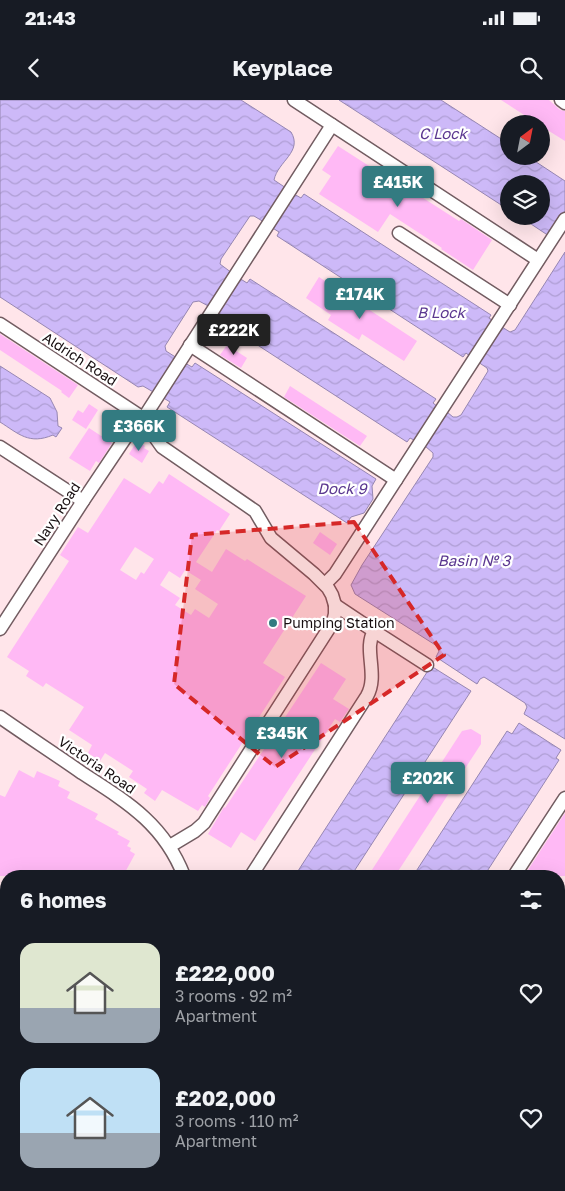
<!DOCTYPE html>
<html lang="en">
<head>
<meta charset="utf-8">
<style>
	:root { --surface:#171b24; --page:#20242c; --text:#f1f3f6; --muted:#9ea1a6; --accent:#337b81 }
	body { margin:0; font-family:"Golos Text",sans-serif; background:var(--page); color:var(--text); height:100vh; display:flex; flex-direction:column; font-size:19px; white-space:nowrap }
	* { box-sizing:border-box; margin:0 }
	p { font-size:16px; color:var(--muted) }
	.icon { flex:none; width:28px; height:28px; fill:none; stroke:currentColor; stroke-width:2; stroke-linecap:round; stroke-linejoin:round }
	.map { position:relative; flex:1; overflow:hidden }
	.panel { position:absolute; left:0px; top:770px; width:565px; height:321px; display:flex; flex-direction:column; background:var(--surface); border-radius:20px 20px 0 0; box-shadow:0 5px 20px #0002 }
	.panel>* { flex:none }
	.needle { width:32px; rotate:32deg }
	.fabs { position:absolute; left:500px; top:15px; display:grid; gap:10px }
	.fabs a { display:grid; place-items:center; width:50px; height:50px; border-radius:50%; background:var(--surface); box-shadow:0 5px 20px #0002; font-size:25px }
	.price { position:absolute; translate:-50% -42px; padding:0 11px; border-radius:5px; background:var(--accent); color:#fff; font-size:16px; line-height:32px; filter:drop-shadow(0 1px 2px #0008) }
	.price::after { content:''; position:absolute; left:50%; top:30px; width:15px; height:11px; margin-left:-8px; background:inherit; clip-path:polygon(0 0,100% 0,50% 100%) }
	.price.selected { background:#222; color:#fff }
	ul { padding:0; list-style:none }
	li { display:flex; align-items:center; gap:15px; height:125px; padding:0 20px }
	li span { display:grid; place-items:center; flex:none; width:140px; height:100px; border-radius:15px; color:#555 }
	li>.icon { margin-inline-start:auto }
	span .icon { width:60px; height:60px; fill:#fffc; stroke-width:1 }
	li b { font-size:21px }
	h2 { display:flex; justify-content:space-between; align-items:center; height:60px; padding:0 20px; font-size:21px }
	.status { display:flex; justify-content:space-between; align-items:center; height:35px; padding:0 25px; background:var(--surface); direction:ltr }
	.status svg { height:14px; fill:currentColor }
	header { display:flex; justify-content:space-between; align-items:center; height:65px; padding:0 20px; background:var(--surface); font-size:22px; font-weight:700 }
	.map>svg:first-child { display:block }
	.water { fill:url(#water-waves); stroke:#9686b2 }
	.building { fill:#ffb9f5; fill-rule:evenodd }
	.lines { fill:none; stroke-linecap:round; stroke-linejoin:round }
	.minor-casing { stroke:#725c61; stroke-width:15 }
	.path { stroke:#917f83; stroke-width:2; stroke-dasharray:4 2.5; stroke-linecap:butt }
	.minor { stroke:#fff; stroke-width:12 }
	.marked { fill:#d62828; fill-opacity:0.2; stroke:#d62828; stroke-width:4; stroke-dasharray:10 6; stroke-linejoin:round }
	.poi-dot { fill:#337b81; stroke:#fff; stroke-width:2 }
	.labels { text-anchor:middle; stroke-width:4.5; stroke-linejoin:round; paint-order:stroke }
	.street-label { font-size:14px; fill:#170e10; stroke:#fff }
	.poi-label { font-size:14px; fill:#170e10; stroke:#fff; text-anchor:start }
	.water-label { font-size:15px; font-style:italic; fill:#5b3790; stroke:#fff }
</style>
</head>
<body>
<div class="status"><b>21:43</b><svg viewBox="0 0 49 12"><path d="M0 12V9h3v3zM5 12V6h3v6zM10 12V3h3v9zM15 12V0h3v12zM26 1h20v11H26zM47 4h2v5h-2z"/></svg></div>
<header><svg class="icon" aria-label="back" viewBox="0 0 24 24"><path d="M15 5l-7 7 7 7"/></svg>Keyplace<svg class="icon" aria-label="search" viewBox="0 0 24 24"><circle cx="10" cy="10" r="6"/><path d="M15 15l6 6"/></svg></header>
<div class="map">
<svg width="565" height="1091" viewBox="0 0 565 1091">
	<defs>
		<pattern id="water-waves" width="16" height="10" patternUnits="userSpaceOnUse" patternTransform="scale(1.25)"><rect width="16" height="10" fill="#cdb9f8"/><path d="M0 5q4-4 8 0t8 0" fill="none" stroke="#af9ed4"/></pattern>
	</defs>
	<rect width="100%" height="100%" fill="#ffe5ea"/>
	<g class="water">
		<path d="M0,0H241L291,32C303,52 278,61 274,80L286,88L264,122L254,116H250L221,159L220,164L232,173L210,207L199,201L193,202L165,246L166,251L177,258L155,293L143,286L138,287L0,197Z"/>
		<polygon points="339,0 441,0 509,44 509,56 527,56 565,81 565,111 549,136 519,116 541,116 541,84 509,84 509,110"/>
		<polygon points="294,94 301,98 304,94 491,215 489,218 495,222 471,257 466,253 463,257 277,136 279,132 271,127"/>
		<polygon points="565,152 565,639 524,614 527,607 525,603 484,577 480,579 477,584 436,557 439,551 437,546 355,494 351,485 362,465 433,357 433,353 425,346 447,312 453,317 457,317 461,315 488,271 487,268 478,262 502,227 510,232 515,230"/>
		<polygon points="239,178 247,183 250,179 436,299 433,303 438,307 416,341 410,338 407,342 222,222 225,217 217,212"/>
		<polygon points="183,262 192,267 195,263 376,379 372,386 373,399 364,413 351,417 347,423 167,307 170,302 162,297"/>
		<path d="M0,266L50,298L57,312L58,326L62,328L56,337L53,335C29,345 19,334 0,322Z"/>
		<polygon points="431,566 471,591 351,776 287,776 289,771 296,774"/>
		<polygon points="519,623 561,650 556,658 559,660 484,776 413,776 507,631 512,634"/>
	</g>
	<g class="building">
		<polygon points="501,0 549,0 560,10 565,11 565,41 541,26 541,24 538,24"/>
		<polygon points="338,46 408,91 409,89 459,121 461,119 492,140 473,170 441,149 442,148 390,114 378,132 319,94 331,76 322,70"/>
		<polygon points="319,177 417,241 404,261 362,234 359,240 328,220 331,215 306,198"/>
		<polygon points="0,234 78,285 69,298 61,292 62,291 0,250"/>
		<polygon points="227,245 247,258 241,268 220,255"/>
		<polygon points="290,286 367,336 360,346 284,297"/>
		<polygon points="89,304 98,310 86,329 72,320 78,310 83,313"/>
		<polygon points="89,328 112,343 99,363 96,361 90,371 69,358"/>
		<polygon points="137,341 145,346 144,348 149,351 142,363 129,354"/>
		<path d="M169,374L230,414L219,431L217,430L196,462L212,472L226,449L245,461L247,459L306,496L263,563L285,577L208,696L210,698L205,707L202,705L198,711L162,690L155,701L144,693L147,689L129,677L133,671L105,653L100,661L88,653L92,645L69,630L84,607L46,583L43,587L26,576L29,571L7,557L69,461L60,455L78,427L88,433L124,378L150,394L159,381L163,384ZM135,447L154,459L144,474L141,472L136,480L120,470ZM185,470L201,480L195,489L218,504L209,518L195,509L191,515L175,505L180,498L160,485L169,471L180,478Z"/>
		<polygon points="320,432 337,444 330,455 313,443"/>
		<polygon points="321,563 346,579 333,599 349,609 340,622 335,619 255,741 241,732 231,748 208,734 224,707 225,708"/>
		<polygon points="471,629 481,635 481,644 395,776 368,776 462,631"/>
		<polygon points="19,670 34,678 37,671 60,681 58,686 70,692 67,698 98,714 95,719 119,732 117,734 130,741 127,746 131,748 130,751 135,754 123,776 0,776 0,695 5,697"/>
		<polygon points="565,713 565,776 524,776"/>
	</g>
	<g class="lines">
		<defs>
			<g id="minor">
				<polyline points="294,0 538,160"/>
				<polyline points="561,0 565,3"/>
				<polyline points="399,133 510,205"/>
				<polyline points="0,224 140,316 162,347 255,411 271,438 314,474 328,488 332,495 335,505 335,514 333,522 204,723 195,731 170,746"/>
				<polyline points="190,245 396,380"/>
				<polyline points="143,319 332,25"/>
				<polyline points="0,347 83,401"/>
				<polyline points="325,484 335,474 565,119"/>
				<polyline points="0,529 83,401 140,316"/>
				<polyline points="374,531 427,565"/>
				<path d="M0,617C27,636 55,654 82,673C127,702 164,724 184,776"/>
				<path d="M251,776L367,596C379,575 363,549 374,531L335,505"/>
				<polyline points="514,776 565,698"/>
				<polyline points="559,1048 565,1052"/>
				<polyline points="112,1085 115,1091"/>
				<polyline points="267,1085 271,1091"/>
				<polyline points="334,1085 343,1091"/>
				<polyline points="0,1090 2,1091"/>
				<polyline points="294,1091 300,1085"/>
			</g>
		</defs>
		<use href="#minor" class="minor-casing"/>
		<polyline class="path" points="0,932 6,936"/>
		<use href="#minor" class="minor"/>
	</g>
	<path class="marked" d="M354,422L444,555L275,667L174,584L192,435Z"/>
	<circle class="poi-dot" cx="273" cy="523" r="5"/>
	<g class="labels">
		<g class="street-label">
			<text transform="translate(80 259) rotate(33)" y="5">Aldrich Road</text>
			<text transform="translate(57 414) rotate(-57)" y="5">Navy Road</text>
			<text transform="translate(97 665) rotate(34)" y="5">Victoria Road</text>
		</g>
		<g class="poi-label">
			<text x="283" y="528">Pumping Station</text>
		</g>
		<g class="water-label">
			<text x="443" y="39">C Lock</text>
			<text x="441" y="218">B Lock</text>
			<text x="342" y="394">Dock 9</text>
			<text x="474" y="466">Basin № 3</text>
		</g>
	</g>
</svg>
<div class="fabs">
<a><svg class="needle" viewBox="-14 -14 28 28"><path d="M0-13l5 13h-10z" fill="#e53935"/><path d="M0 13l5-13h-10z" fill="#9ea1a6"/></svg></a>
<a><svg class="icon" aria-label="layers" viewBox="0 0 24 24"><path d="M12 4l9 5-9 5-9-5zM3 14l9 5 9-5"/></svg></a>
</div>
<b class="price" style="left:398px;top:108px">£415K</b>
<b class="price" style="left:360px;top:220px">£174K</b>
<b class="price selected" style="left:234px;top:256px">£222K</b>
<b class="price" style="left:139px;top:352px">£366K</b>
<b class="price" style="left:282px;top:659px">£345K</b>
<b class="price" style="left:428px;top:704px">£202K</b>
<section class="panel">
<h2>6 homes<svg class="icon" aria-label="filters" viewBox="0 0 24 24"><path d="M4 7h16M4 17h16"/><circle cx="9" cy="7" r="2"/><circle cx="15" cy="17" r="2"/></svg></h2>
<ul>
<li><span style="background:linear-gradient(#dfe7d0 65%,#9aa5b1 0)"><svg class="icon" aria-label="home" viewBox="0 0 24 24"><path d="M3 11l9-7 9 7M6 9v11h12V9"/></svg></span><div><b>£222,000</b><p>3 rooms · 92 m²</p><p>Apartment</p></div><svg class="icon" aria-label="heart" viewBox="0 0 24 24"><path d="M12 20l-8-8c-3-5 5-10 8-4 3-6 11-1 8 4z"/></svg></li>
<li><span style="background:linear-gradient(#bfe0f5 65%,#9aa5b1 0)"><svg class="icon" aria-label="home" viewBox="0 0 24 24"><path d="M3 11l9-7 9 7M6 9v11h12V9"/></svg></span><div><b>£202,000</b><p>3 rooms · 110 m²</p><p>Apartment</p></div><svg class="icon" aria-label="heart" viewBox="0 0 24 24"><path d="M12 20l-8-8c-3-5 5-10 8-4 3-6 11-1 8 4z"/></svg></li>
</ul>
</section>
</div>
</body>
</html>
